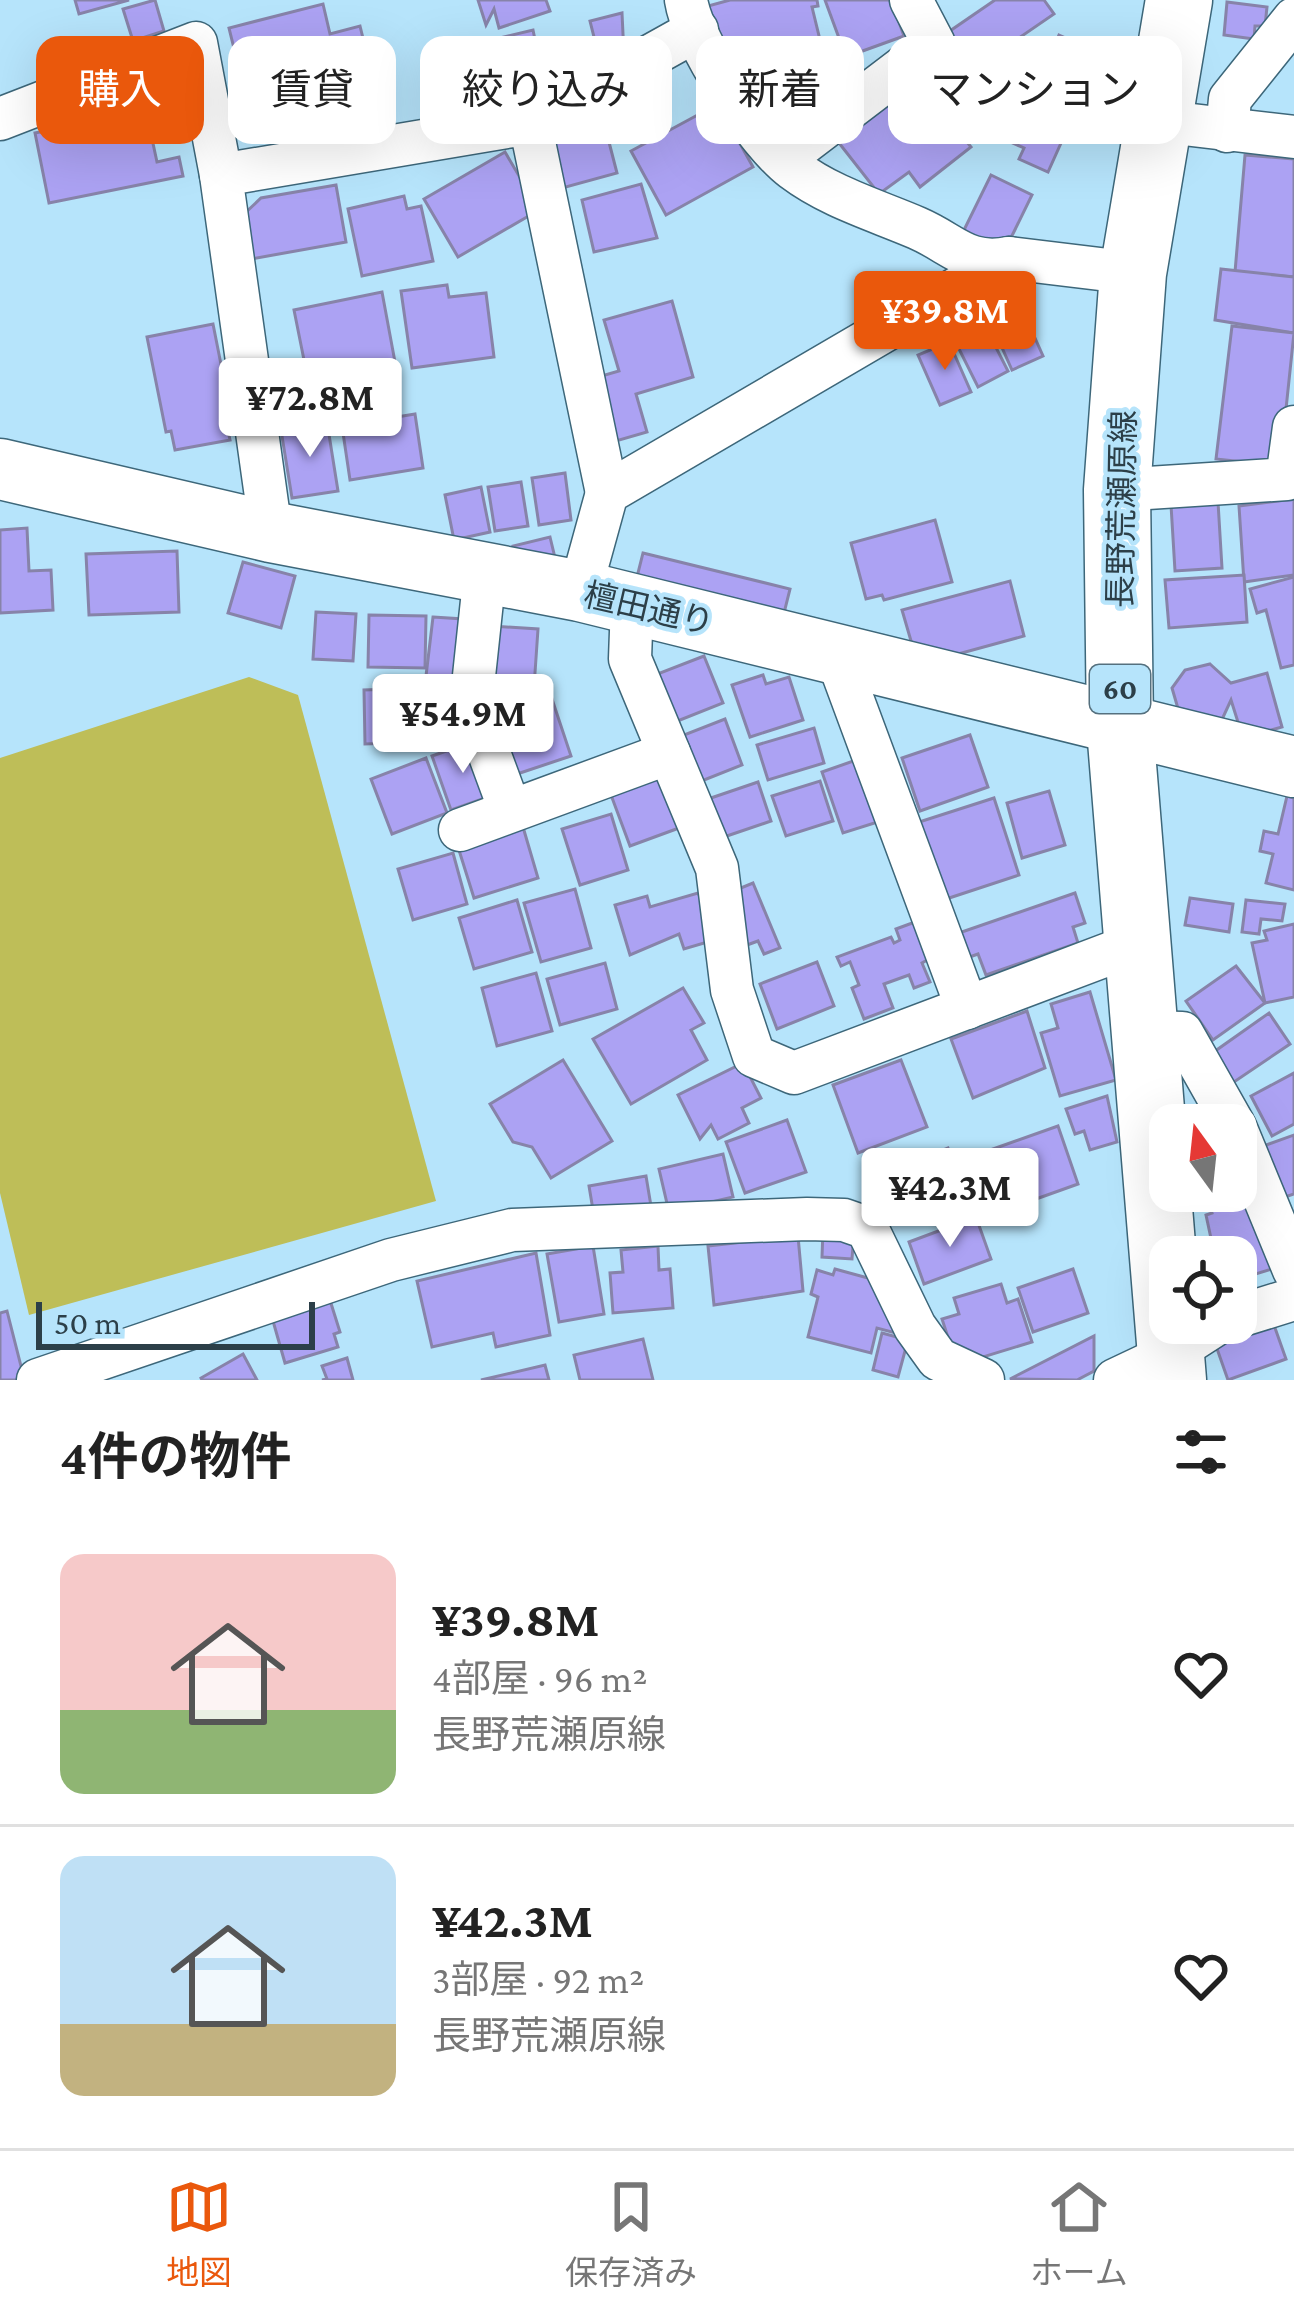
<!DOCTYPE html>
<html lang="ja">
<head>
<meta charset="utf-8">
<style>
	:root { --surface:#fff; --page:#f2f2f2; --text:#222; --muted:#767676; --line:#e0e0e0; --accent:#ea580c }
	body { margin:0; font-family:"Crimson Pro","Noto Sans JP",serif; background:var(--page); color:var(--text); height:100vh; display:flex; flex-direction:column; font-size:45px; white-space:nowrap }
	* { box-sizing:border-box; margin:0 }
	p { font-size:39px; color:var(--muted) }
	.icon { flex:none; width:66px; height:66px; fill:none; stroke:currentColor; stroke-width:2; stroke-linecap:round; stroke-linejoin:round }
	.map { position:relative; height:1380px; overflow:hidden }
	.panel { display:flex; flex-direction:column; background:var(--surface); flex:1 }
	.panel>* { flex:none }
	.hud { position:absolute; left:36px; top:36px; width:1224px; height:108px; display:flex; gap:24px }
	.needle { width:78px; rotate:345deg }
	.fabs { position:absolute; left:1149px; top:1104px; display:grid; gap:24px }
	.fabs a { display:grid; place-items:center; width:108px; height:108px; border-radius:24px; background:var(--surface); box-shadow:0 12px 48px #0002; font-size:60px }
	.scale { position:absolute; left:36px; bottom:30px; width:279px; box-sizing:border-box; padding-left:12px; border:6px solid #2c3f48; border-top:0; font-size:33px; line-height:42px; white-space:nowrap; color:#2c3f48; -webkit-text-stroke:9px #b6e4fb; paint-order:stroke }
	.price { position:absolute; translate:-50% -102px; padding:0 27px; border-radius:12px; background:#fff; color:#222; font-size:39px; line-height:78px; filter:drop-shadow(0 3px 6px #0008) }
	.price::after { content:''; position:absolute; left:50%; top:72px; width:36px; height:27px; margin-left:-18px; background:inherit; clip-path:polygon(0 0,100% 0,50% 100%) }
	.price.current { background:var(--accent); color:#fff }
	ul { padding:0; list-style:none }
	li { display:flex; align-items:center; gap:36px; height:300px; padding:0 60px }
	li+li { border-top:3px solid var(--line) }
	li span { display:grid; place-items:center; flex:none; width:336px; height:240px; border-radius:24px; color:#555 }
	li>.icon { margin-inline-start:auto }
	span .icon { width:144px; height:144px; fill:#fffc; stroke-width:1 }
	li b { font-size:51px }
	h2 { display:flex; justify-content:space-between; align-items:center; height:144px; padding:0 60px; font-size:51px }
	.chip { padding:0 42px; border-radius:24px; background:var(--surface); box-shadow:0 12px 48px #0002; font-size:42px; line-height:108px }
	.chip.current { background:var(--accent); color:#fff }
	.dock { display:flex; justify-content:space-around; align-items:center; height:168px; border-top:3px solid var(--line); background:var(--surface); font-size:33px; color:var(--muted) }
	.dock a { display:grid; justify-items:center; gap:6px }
	.dock .current { color:var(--accent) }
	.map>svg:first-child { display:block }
	.green { fill:#bebe58 }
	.building { fill:#aca2f3; stroke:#8783a9; stroke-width:3 }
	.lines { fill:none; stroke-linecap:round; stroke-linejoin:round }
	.street-casing { stroke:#3d677a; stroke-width:45 }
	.secondary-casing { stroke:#3d677a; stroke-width:63 }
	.primary-casing { stroke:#3d677a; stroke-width:69 }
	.street { stroke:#fff; stroke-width:42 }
	.secondary { stroke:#fff; stroke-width:60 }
	.primary { stroke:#fff; stroke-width:66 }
	.labels { text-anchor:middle; stroke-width:9; stroke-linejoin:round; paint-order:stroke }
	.shield { fill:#b6e4fb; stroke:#55707e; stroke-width:3 }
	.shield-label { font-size:30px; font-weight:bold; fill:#2c3f48 }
	.street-label { font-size:33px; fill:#2c3f48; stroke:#b6e4fb }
</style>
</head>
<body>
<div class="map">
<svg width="1294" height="1380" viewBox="0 0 1294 1380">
	<rect width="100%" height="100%" fill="#b6e4fb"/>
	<polygon class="green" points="249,677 298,695 436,1201 29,1315 0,1193 0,758"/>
	<g class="building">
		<polygon points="75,0 129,0 79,14"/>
		<polygon points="155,0 164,31 133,41 123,9"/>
		<polygon points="478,0 546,0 550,11 499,28 494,9 486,25"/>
		<polygon points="730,0 817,0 818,6 812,7 820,40 724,65 708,6"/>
		<polygon points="825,0 891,0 904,36 846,57"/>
		<polygon points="995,0 1044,0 1054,14 972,70 947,33"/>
		<polygon points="1227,2 1267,7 1265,26 1255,26 1254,39 1224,35"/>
		<polygon points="323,4 330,34 360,26 372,75 296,94 291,73 243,85 229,28"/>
		<polygon points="622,13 624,55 600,61 590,21"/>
		<polygon points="533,30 545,88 521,94 519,81 491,87 483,42"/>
		<polygon points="1059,35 1102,54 1075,114 1032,95"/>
		<polygon points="472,39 483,86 477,88 479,98 444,105 431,48"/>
		<polygon points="827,48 852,95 788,130 763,82"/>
		<polygon points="967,72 1011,79 1004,120 960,113"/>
		<polygon points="904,92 927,121 942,110 971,147 920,187 909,172 879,194 839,143"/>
		<polygon points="1026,103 1070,123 1048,172 1019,159 1024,148 1008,141"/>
		<polygon points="718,104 753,167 666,215 631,151"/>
		<polygon points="146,111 157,162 179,157 183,176 49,203 35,133"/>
		<polygon points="602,115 617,173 555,190 540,132"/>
		<polygon points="505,152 539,210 458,257 424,199"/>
		<polygon points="1245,155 1294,159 1294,277 1235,272"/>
		<polygon points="991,175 1032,195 1003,254 962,234"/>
		<polygon points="641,184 657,238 594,252 582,200"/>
		<polygon points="336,185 346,242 251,259 243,215 261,198"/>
		<polygon points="404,196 407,209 421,206 433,261 362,276 348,209"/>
		<polygon points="1221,269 1294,277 1294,333 1215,320"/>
		<polygon points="447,285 449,297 486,293 494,357 412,368 401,291"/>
		<polygon points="382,292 395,362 308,380 294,310"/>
		<polygon points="672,301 693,377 636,394 647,432 616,441 598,377 619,371 604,320"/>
		<polygon points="1022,309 1043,356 1012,370 991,323"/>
		<polygon points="213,324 231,415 225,416 230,440 175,450 171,431 166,432 147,337"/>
		<polygon points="984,324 1008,371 978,387 954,339"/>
		<polygon points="1232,326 1294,333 1280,466 1216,459"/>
		<polygon points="949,342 971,392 940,405 918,355"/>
		<polygon points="415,414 423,468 350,480 342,426"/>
		<polygon points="327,422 338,491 292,498 281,430"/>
		<polygon points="565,473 571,520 539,525 532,478"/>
		<polygon points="521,482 528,526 495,531 488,487"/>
		<polygon points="481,487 490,532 454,540 445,495"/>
		<polygon points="1294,499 1294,575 1244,582 1239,506"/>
		<polygon points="1218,502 1222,568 1175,571 1171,505"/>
		<polygon points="935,520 952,582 884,600 882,595 866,599 851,543"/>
		<polygon points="27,528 29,571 51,570 53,610 0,613 0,530"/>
		<polygon points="550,537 557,566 520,574 513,546"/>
		<polygon points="177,551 179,612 89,615 86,554"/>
		<polygon points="643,553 790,589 779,633 632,597"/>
		<polygon points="243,562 295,576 281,628 228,613"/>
		<polygon points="1244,575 1247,622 1169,628 1165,580"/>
		<polygon points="1294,577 1294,665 1281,668 1266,610 1257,613 1250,589"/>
		<polygon points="1010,581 1024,636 918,665 902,610"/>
		<polygon points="316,612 356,614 353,661 313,659"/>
		<polygon points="369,615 426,616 425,668 368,667"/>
		<polygon points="433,617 463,619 459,679 426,676"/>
		<polygon points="492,626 538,629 533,702 487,699"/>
		<polygon points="704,656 723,703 665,726 647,678"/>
		<polygon points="1210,664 1231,683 1267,673 1282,727 1243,738 1231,700 1219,726 1179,712 1172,688 1185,670"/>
		<polygon points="763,675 766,684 789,677 803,720 750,737 732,685"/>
		<polygon points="423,688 424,742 365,744 364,690"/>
		<polygon points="552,699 571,756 514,775 495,718"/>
		<polygon points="725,719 742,765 689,786 671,740"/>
		<polygon points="814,728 824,763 768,780 757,745"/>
		<polygon points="970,735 988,787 920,811 902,758"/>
		<polygon points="475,741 494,795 451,810 432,756"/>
		<polygon points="426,758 447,813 392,834 371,779"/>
		<polygon points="862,758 884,820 843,833 822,772"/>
		<polygon points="660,777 679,828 630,846 611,795"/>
		<polygon points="820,781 833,821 786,836 772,796"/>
		<polygon points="758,782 771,821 718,839 705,800"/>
		<polygon points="1049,791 1065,845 1022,858 1007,803"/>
		<polygon points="1287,796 1294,798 1294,890 1266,883 1273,854 1260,851 1264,831 1278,834"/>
		<polygon points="994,798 1019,875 940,901 916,823"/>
		<polygon points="611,814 628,870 580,885 562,829"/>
		<polygon points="523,827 538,878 474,898 458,847"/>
		<polygon points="453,853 467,904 413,920 398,869"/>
		<polygon points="753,883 780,948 764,954 758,941 747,945 726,894"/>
		<polygon points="575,889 591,948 541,962 524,903"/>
		<polygon points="698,893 721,938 684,949 679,934 630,955 615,905 647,896 650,907"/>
		<polygon points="1075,893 1085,923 1073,927 1078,943 986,975 978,954 964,959 956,934"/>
		<polygon points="1190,898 1233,904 1229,932 1185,925"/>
		<polygon points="517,900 532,952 474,969 459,918"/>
		<polygon points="1246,900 1285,904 1282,921 1261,919 1259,934 1242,932"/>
		<polygon points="915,922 929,959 922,963 930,982 914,988 909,975 884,984 893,1008 864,1019 852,988 859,985 850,962 841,966 837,957 891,937 894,943 900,940 896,929"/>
		<polygon points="1294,924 1294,997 1265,1003 1252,943 1267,940 1264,931"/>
		<polygon points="817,962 834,1006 777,1029 760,984"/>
		<polygon points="605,963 617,1009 560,1025 547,979"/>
		<polygon points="1236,966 1265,1003 1213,1040 1186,1001"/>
		<polygon points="536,973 552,1031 497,1046 482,988"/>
		<polygon points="683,988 704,1023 691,1030 707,1060 631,1104 593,1039"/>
		<polygon points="1090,992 1116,1080 1060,1096 1041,1033 1058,1028 1051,1004"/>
		<polygon points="1027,1011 1045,1068 973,1098 951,1039"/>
		<polygon points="1269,1013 1290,1044 1231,1084 1211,1054"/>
		<polygon points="563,1060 612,1141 551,1178 532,1147 513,1142 490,1104"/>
		<polygon points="901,1060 927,1127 858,1153 833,1085"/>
		<polygon points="743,1063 761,1098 742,1108 749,1123 718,1139 711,1125 700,1139 678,1095"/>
		<polygon points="1294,1073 1294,1124 1272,1136 1251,1096"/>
		<polygon points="1107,1096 1117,1142 1090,1150 1084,1131 1075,1134 1066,1109"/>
		<polygon points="787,1120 806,1172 745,1193 726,1142"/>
		<polygon points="1058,1126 1078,1184 1036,1199 1028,1178 975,1196 962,1160"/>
		<polygon points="1294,1135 1294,1194 1276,1200 1258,1148"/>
		<polygon points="948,1148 965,1190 899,1217 882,1175"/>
		<polygon points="723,1154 733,1197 669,1212 659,1169"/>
		<polygon points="646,1176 652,1212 595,1222 589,1186"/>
		<polygon points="1247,1188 1272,1269 1236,1280 1236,1257 1215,1257 1206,1215 1212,1213 1208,1200"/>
		<polygon points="976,1217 991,1259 924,1284 909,1242"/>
		<polygon points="823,1230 854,1232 852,1259 822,1257"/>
		<polygon points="798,1236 803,1291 714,1305 708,1246"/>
		<polygon points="593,1246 604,1314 559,1322 547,1254"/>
		<polygon points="658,1246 659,1270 670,1269 673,1308 613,1313 610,1273 623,1272 621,1250"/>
		<polygon points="536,1253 550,1335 496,1347 493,1333 432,1347 417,1281"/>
		<polygon points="835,1269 890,1284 903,1335 877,1328 871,1353 808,1337 818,1297 811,1294 817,1270 833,1275"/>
		<polygon points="1073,1269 1088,1313 1033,1332 1018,1288"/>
		<polygon points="1001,1284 1007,1303 1018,1299 1032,1342 957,1365 942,1319 959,1314 954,1298"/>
		<polygon points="329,1297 340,1332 334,1334 338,1347 285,1363 271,1314"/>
		<polygon points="7,1311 24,1378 17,1380 0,1380 0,1313"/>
		<polygon points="1269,1311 1286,1359 1228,1380 1215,1343"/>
		<polygon points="882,1333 908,1340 898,1377 873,1370"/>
		<polygon points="1094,1336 1094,1371 1077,1380 1010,1379"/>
		<polygon points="643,1339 653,1380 580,1380 574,1355"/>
		<polygon points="243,1354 257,1380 202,1380 201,1378"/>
		<polygon points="347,1358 353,1380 322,1380 327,1379 322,1366"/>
		<polygon points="545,1365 549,1380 481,1380"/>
	</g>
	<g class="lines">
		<defs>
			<g id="street">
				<path d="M686,0C693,44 757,142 793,169C830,197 875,210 917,228C954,244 966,266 1009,258"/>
				<polyline points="0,119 196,43 221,175"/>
				<polyline points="1158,121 1294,137"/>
				<polyline points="530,123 697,30"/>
				<polyline points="1227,131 1230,99 1294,19"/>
				<polyline points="783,159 934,44 911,0"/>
				<polyline points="1117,490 1287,479 1294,427"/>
				<polyline points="271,532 221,175 530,123 607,493"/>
				<polyline points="485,573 471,704 510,810"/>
				<polyline points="580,591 607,493 1009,258 1133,273"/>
				<polyline points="632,604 630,659 717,868 732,990 754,1056 794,1073 1138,943"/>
				<polyline points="835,652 967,1008"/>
				<polyline points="460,830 669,753"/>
				<polyline points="1145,1032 1182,1033 1234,1125"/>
				<polyline points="1236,1129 1294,1270"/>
				<polyline points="1236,1317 1294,1299"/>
				<polyline points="38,1380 391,1260 512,1230 807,1219 844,1220 867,1228 915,1327 938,1359 983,1380"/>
				<polyline points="1115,1380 1170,1354 1218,1323"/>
			</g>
			<polyline id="secondary" points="0,469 271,532 580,591 1294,767"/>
			<polyline id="primary" points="1173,1380 1120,728 1117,490 1133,273 1179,0"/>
		</defs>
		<use href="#street" class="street-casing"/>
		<use href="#secondary" class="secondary-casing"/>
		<use href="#primary" class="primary-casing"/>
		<use href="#street" class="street"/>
		<use href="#secondary" class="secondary"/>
		<use href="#primary" class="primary"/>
	</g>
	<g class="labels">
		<rect class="shield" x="1090" y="665" width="60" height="48" rx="9"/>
		<g class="shield-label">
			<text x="1120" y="699">60</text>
		</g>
		<g class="street-label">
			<text transform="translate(1121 509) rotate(-89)" y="12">長野荒瀬原線</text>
			<text transform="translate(649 608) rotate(13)" y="12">檀田通り</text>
		</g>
	</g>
</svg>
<div class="fabs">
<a><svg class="needle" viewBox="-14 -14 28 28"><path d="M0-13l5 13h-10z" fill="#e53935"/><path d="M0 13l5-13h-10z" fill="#767676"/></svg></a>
<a><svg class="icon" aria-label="locate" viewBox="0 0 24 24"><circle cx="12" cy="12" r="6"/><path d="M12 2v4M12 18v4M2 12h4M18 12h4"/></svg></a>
</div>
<div class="scale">50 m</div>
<b class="price current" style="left:945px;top:373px">¥39.8M</b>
<b class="price" style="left:310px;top:460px">¥72.8M</b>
<b class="price" style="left:463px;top:776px">¥54.9M</b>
<b class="price" style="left:950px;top:1250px">¥42.3M</b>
<div class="hud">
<a class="chip current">購入</a>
<a class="chip">賃貸</a>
<a class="chip">絞り込み</a>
<a class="chip">新着</a>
<a class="chip">マンション</a>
</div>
</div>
<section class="panel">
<h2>4件の物件<svg class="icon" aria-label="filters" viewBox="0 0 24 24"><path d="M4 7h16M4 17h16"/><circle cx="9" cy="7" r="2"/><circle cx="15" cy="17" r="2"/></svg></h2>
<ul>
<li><span style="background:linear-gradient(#f6c9c9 65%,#8fb573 0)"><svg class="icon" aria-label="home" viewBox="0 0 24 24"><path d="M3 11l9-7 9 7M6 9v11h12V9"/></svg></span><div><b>¥39.8M</b><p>4部屋 · 96 m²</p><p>長野荒瀬原線</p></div><svg class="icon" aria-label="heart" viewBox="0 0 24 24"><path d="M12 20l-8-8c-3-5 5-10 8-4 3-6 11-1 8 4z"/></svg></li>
<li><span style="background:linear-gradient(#bfe0f5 70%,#c2b280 0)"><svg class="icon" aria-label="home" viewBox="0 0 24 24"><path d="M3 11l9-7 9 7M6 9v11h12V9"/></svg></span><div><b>¥42.3M</b><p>3部屋 · 92 m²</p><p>長野荒瀬原線</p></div><svg class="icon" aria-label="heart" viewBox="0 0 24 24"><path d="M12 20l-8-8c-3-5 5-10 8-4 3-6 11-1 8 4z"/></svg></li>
</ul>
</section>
<nav class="dock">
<a class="current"><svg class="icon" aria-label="map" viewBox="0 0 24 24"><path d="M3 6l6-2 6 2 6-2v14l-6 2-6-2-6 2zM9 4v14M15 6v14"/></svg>地図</a>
<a><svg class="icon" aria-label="saved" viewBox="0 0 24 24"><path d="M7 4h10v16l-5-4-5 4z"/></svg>保存済み</a>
<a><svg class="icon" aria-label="home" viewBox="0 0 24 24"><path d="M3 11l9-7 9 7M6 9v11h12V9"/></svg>ホーム</a>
</nav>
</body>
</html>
